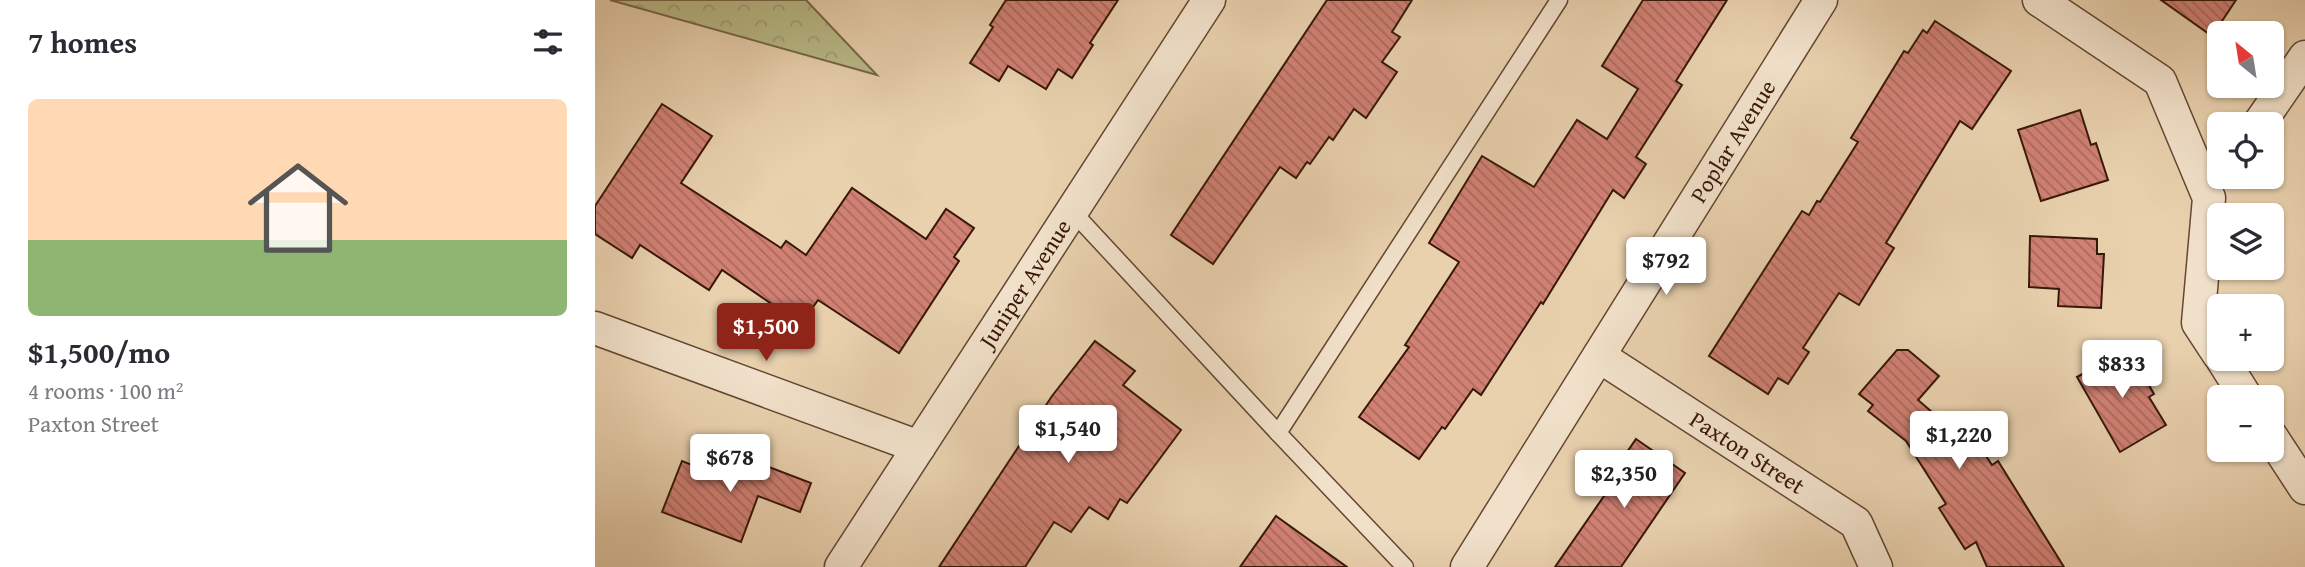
<!DOCTYPE html>
<html lang="en">
<head>
<meta charset="utf-8">
<style>
	:root { --surface:#fff; --page:#f2f2f3; --text:#2b2b33; --muted:#7c7c81; --accent:#8f2418 }
	body { margin:0; font-family:"Gentium Book Plus",serif; background:var(--page); color:var(--text); height:100vh; display:flex; flex-direction:column; font-size:26px; white-space:nowrap }
	* { box-sizing:border-box; margin:0 }
	p { font-size:23px; color:var(--muted) }
	.icon { flex:none; width:38px; height:38px; fill:none; stroke:currentColor; stroke-width:2; stroke-linecap:round; stroke-linejoin:round }
	.map { position:relative; flex:1; overflow:hidden }
	.drawer { display:flex; flex-direction:column; background:var(--surface); width:595px }
	.drawer>* { flex:none }
	.needle { width:46px; rotate:330deg }
	.buttons { position:absolute; left:1612px; top:21px; display:grid; gap:14px }
	.buttons a { display:grid; place-items:center; width:77px; height:77px; border-radius:10px; background:var(--surface); box-shadow:0 2px 5px #0004; font-size:35px }
	.price { position:absolute; translate:-50% -60px; padding:0 16px; border-radius:7px; background:#fff; color:#222; font-size:23px; line-height:46px; filter:drop-shadow(0 2px 4px #0008) }
	.price::after { content:''; position:absolute; left:50%; top:42px; width:21px; height:16px; margin-left:-10px; background:inherit; clip-path:polygon(0 0,100% 0,50% 100%) }
	.price.on { background:var(--accent); color:#fff }
	ul { padding:0; list-style:none }
	li { display:grid; align-content:center; gap:14px; height:371px; padding:0 28px }
	li span { display:grid; place-items:center; height:217px; border-radius:10px; color:#555 }
	li>.icon { margin-inline-start:auto }
	span .icon { width:126px; height:126px; fill:#fffc; stroke-width:1 }
	li b { font-size:30px }
	h2 { display:flex; justify-content:space-between; align-items:center; height:84px; padding:0 28px; font-size:30px }
	main { display:flex; flex:1; min-height:0 }
	.map>svg:first-child { display:block }
	.forest { fill:url(#forest-crowns); stroke:#786848; stroke-width:2 }
	.building { fill:url(#building-back-hatch); stroke:#381709; stroke-width:2 }
	.lines { fill:none; stroke-linecap:round; stroke-linejoin:round }
	.lane-casing { stroke:#644632; stroke-width:19 }
	.street-casing { stroke:#644632; stroke-width:35 }
	.lane { stroke:#f1e1ca; stroke-width:16 }
	.street { stroke:#f1e1ca; stroke-width:32 }
	.labels { text-anchor:middle; stroke-width:6; stroke-linejoin:round; paint-order:stroke }
	.street-label { font-size:23px; fill:#381709; stroke:#f1e1ca }
</style>
</head>
<body>
<main>
<section class="drawer">
<h2>7 homes<svg class="icon" aria-label="filters" viewBox="0 0 24 24"><path d="M4 7h16M4 17h16"/><circle cx="9" cy="7" r="2"/><circle cx="15" cy="17" r="2"/></svg></h2>
<ul>
<li><span style="background:linear-gradient(#ffd9b3 65%,#8fb573 0)"><svg class="icon" aria-label="home" viewBox="0 0 24 24"><path d="M3 11l9-7 9 7M6 9v11h12V9"/></svg></span><div><b>$1,500/mo</b><p>4 rooms · 100 m²</p><p>Paxton Street</p></div></li>
</ul>
</section>
<div class="map">
<svg width="1710" height="567" viewBox="0 0 1710 567">
	<defs>
		<pattern id="forest-crowns" width="20" height="18" patternUnits="userSpaceOnUse" patternTransform="scale(1.75)"><rect width="20" height="18" fill="#b9ba88"/><path d="M2 6a3 3 0 1 1 6 0M12 15a3 3 0 1 1 6 0" fill="none" stroke="#a09f74"/></pattern>
		<pattern id="building-back-hatch" width="6" height="6" patternUnits="userSpaceOnUse" patternTransform="scale(1.75)"><rect width="6" height="6" fill="#d18174"/><path d="M-1 5l2 2M0 0l6 6M5-1l2 2" fill="none" stroke="#ab695d"/></pattern>
	</defs>
	<rect width="100%" height="100%" fill="#e9d1ae"/>
	<filter id="stains"><feTurbulence type="fractalNoise" baseFrequency=".00286" numOctaves="4"/><feColorMatrix values="0 0 0 0 .2 0 0 0 0 .09 0 0 0 0 .02 0 0 0 .5 -.17"/></filter>
	<radialGradient id="worn" r=".72"><stop offset=".6" stop-color="#630" stop-opacity="0"/><stop offset="1" stop-color="#630" stop-opacity=".3"/></radialGradient>
	<polygon class="forest" points="15,0 211,0 282,75"/>
	<g class="building">
		<polygon points="411,0 523,0 495,43 498,45 477,78 463,69 451,89 413,66 404,81 375,63 398,27 395,25"/>
		<polygon points="732,0 817,0 797,32 805,37 787,62 802,72 771,118 759,109 738,140 734,137 715,164 712,162 701,178 685,167 618,264 576,235"/>
		<polygon points="1048,0 1132,0 1081,81 1087,85 1041,157 1051,164 1029,198 1018,190 948,304 946,302 886,395 878,389 850,429 847,427 824,459 764,417 814,347 810,345 864,262 834,243 887,156 939,187 982,120 1012,139 1043,89 1007,66"/>
		<polygon points="1566,0 1641,0 1617,36"/>
		<polygon points="1340,21 1416,71 1377,129 1365,121 1291,243 1299,248 1264,305 1244,293 1208,348 1214,352 1193,384 1183,378 1173,394 1114,356 1207,211 1214,215 1222,201 1225,202 1263,142 1256,138 1309,51 1313,53 1328,30 1332,33"/>
		<polygon points="67,104 117,136 86,183 186,248 191,241 211,255 257,188 331,239 351,209 379,228 359,257 364,261 304,353 223,300 206,324 127,270 114,290 45,245 37,258 0,234 0,206"/>
		<polygon points="1485,110 1496,145 1501,143 1513,180 1446,201 1423,130"/>
		<polygon points="1435,236 1502,239 1502,254 1509,254 1506,308 1463,306 1464,289 1434,287"/>
		<polygon points="500,341 540,371 528,385 586,430 532,503 525,499 513,519 494,507 476,532 459,522 430,567 344,567 457,396"/>
		<polygon points="1302,350 1313,350 1344,376 1323,400 1373,443 1380,439 1397,465 1403,461 1469,567 1392,567 1381,542 1370,549 1344,508 1351,504 1311,441 1273,411 1278,405 1264,394"/>
		<polygon points="1524,354 1536,354 1559,394 1554,397 1571,425 1525,452 1482,377"/>
		<polygon points="1041,439 1090,473 1026,567 960,567 1018,483 1013,480"/>
		<polygon points="129,450 216,483 205,512 163,496 146,542 67,512 87,461 102,467 103,464 122,471"/>
		<polygon points="681,516 752,567 645,567"/>
	</g>
	<g class="lines">
		<defs>
			<g id="lane">
				<polyline points="477,211 683,433 964,0"/>
				<polyline points="683,433 810,567"/>
			</g>
			<g id="street">
				<polyline points="1444,0 1565,81 1614,198 1603,323 1624,355"/>
				<polyline points="1664,124 1710,57"/>
				<polyline points="0,328 324,447"/>
				<path id="s1" d="M1004,356L1261,523L1281,567"/>
				<polyline points="1627,359 1651,397"/>
				<polyline points="1676,436 1710,488"/>
				<path id="s2" d="M246,567L614,0"/>
				<path id="s3" d="M872,567L1226,0"/>
			</g>
		</defs>
		<use href="#lane" class="lane-casing"/>
		<use href="#street" class="street-casing"/>
		<use href="#lane" class="lane"/>
		<use href="#street" class="street"/>
	</g>
	<g class="labels">
		<g class="street-label">
			<text dy="8" stroke="none"><textPath href="#s3" startOffset="502">Poplar Avenue</textPath></text>
			<text dy="8" stroke="none"><textPath href="#s2" startOffset="338">Juniper Avenue</textPath></text>
			<text dy="8" stroke="none"><textPath href="#s1" startOffset="177">Paxton Street</textPath></text>
		</g>
	</g>
	<rect width="100%" height="100%" filter="url(#stains)"/>
	<rect width="100%" height="100%" fill="url(#worn)"/>
</svg>
<div class="buttons">
<a><svg class="needle" viewBox="-14 -14 28 28"><path d="M0-13l5 13h-10z" fill="#e53935"/><path d="M0 13l5-13h-10z" fill="#7c7c81"/></svg></a>
<a><svg class="icon" aria-label="locate" viewBox="0 0 24 24"><circle cx="12" cy="12" r="6"/><path d="M12 2v4M12 18v4M2 12h4M18 12h4"/></svg></a>
<a><svg class="icon" aria-label="layers" viewBox="0 0 24 24"><path d="M12 4l9 5-9 5-9-5zM3 14l9 5 9-5"/></svg></a>
<a>+</a>
<a>−</a>
</div>
<b class="price" style="left:1071px;top:297px">$792</b>
<b class="price on" style="left:171px;top:363px">$1,500</b>
<b class="price" style="left:1527px;top:400px">$833</b>
<b class="price" style="left:473px;top:465px">$1,540</b>
<b class="price" style="left:1364px;top:471px">$1,220</b>
<b class="price" style="left:135px;top:494px">$678</b>
<b class="price" style="left:1029px;top:510px">$2,350</b>
</div>
</main>
</body>
</html>
